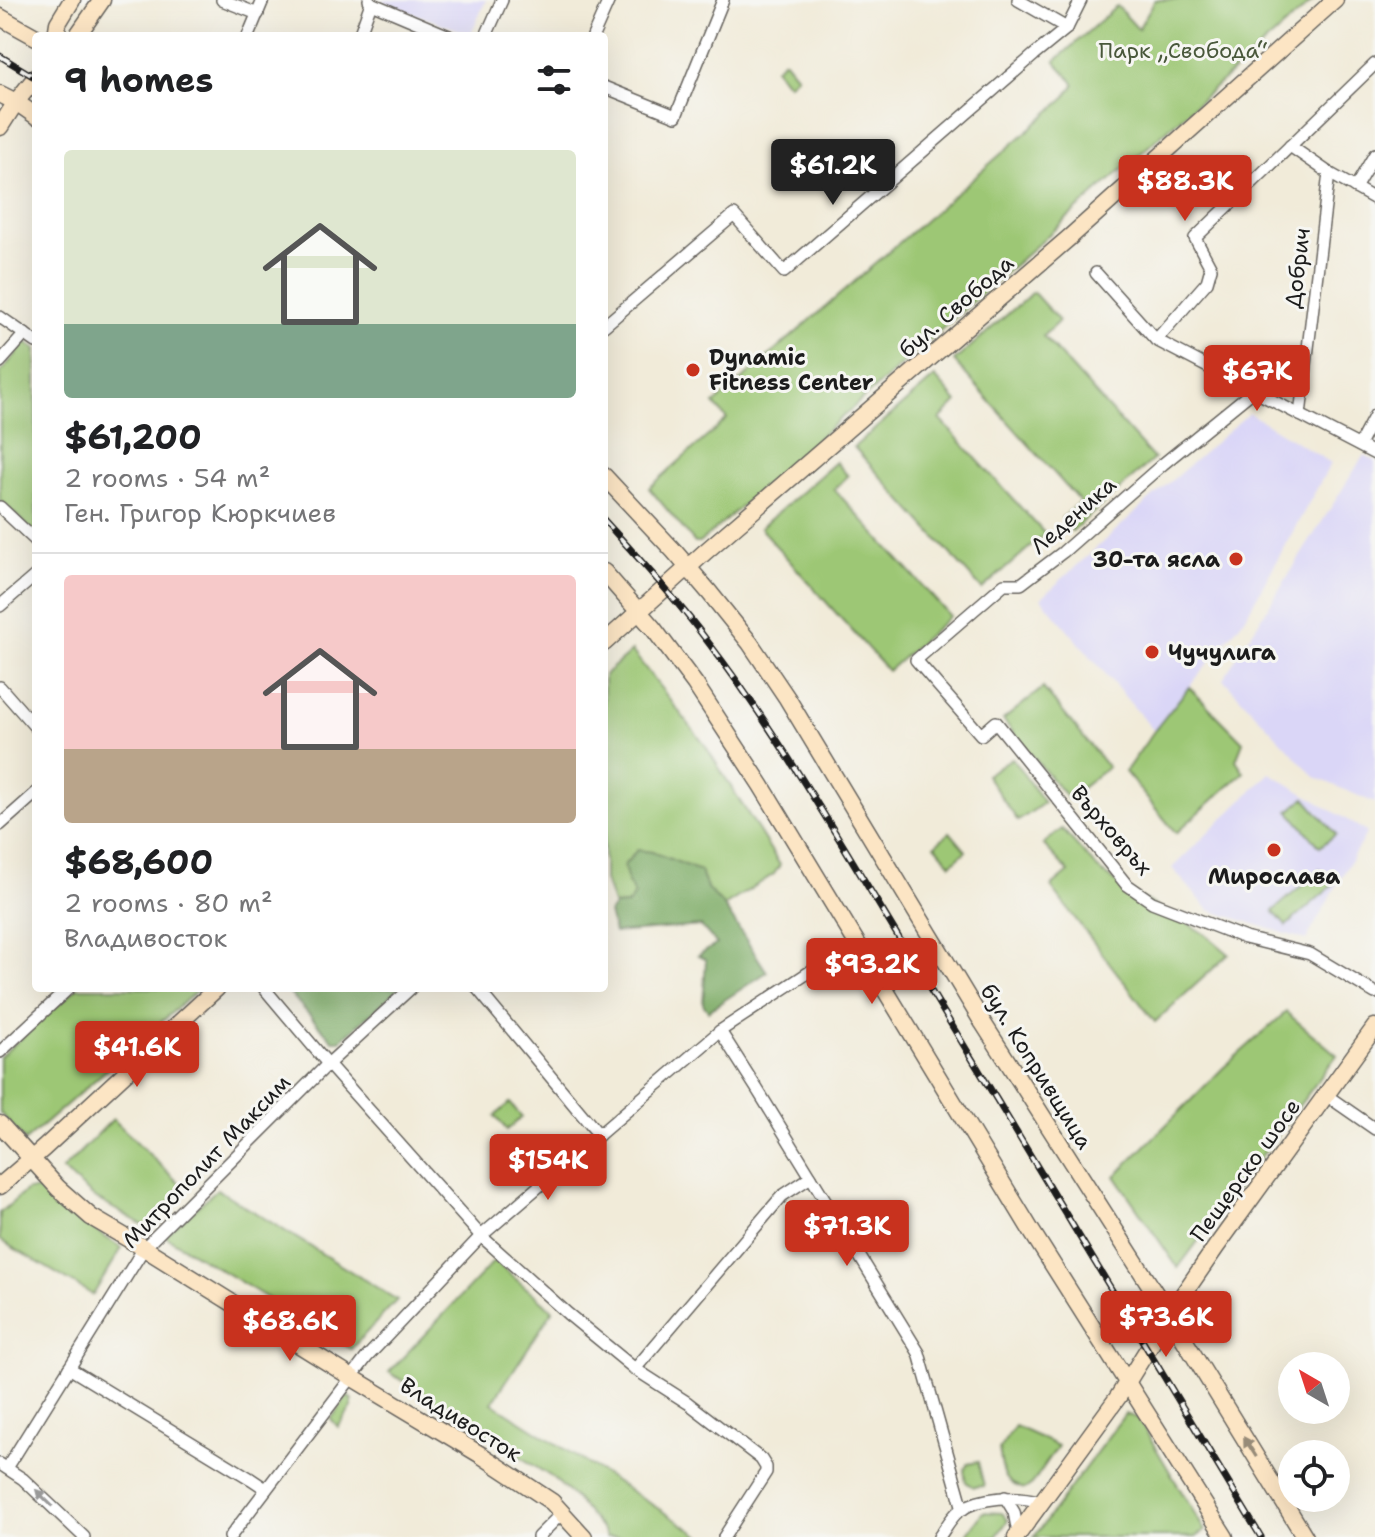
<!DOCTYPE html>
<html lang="en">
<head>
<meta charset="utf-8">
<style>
	:root { --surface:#fff; --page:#f6f6f6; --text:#202124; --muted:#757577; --line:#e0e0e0; --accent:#c8321e }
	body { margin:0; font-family:"Shantell Sans",sans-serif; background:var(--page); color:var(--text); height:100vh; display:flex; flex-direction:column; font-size:30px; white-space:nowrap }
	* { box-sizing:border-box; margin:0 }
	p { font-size:26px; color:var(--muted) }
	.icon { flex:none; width:44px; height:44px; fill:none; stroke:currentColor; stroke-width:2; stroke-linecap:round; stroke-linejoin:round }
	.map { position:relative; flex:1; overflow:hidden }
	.drawer { position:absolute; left:32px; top:32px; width:576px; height:960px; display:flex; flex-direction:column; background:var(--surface); border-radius:8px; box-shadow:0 8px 32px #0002 }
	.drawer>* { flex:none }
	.needle { width:52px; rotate:321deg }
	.fabs { position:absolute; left:1278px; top:1352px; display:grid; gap:16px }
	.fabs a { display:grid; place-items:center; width:72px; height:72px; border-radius:50%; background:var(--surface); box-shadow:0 8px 32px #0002; font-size:40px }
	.price { position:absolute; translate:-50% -68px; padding:0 18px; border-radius:8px; background:var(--accent); color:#fff; font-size:26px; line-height:52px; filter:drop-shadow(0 2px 4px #0008) }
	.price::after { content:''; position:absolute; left:50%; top:48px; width:24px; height:18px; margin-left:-12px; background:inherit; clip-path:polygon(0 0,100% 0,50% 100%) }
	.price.on { background:#222; color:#fff }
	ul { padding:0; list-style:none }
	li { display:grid; align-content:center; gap:16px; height:424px; padding:0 32px }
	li+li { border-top:2px solid var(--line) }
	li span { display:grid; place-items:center; height:248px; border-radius:8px; color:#555 }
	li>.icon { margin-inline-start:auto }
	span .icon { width:144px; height:144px; fill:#fffc; stroke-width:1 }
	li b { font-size:34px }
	h2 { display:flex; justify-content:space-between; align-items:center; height:96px; padding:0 32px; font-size:34px }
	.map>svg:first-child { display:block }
	.built { fill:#dad6f7 }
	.green { fill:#9dc774; stroke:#5c7248; stroke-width:2 }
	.forest { fill:#7eac66; stroke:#4d6441; stroke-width:2 }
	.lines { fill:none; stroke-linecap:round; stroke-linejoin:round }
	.street-casing { stroke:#67645e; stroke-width:14 }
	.secondary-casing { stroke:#67645e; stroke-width:19 }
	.street { stroke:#fff; stroke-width:11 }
	.secondary { stroke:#fce5c4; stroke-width:16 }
	.rail-casing { stroke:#1c1c1c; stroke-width:7 }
	.rail { stroke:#f6f6f2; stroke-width:4; stroke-dasharray:12; stroke-linecap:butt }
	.oneway { fill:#978b78 }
	.oneway2 { fill:#999 }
	.poi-dot { fill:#c8321e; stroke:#f6f6f2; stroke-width:3 }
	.labels { text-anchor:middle; stroke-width:6; stroke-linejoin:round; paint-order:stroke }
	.park-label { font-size:22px; fill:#49583b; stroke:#f6f6f2 }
	.street-label { font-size:22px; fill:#1c1c1c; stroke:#f6f6f2 }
	.poi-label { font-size:22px; font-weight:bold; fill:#1c1c1c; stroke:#f6f6f2; text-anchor:start }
</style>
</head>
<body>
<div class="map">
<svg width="1375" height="1537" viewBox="0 0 1375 1537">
	<rect width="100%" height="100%" fill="#f6f6f2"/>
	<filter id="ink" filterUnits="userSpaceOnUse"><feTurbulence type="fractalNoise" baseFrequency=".0125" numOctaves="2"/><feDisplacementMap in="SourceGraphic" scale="16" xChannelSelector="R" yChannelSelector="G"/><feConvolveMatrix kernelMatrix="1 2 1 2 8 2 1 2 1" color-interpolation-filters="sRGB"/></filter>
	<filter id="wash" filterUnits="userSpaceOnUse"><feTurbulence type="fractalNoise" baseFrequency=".006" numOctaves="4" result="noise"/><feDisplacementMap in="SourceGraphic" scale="32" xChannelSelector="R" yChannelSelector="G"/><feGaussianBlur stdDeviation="1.8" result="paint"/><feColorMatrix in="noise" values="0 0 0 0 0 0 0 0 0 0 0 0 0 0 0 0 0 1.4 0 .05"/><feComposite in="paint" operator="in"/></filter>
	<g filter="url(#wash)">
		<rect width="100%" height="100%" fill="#f1ebd9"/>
		<g class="built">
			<polygon points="381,0 486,0 471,34 392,6"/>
			<polygon points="1249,413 1331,463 1246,616 1154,731 1041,598 1146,503"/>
			<polygon points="1364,455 1375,461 1375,803 1315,777 1223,679"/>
			<polygon points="1270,773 1367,832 1306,940 1209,910 1172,868"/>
		</g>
		<g class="green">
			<polygon points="1155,0 1314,0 719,526 699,543 695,543 649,488 727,419 714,404 1063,100 1075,84 1055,61 1117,6 1138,29"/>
			<polygon points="784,60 797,76 788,84 775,68"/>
			<polygon points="1033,292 1059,321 1043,336 1154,459 1072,531 1062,518 1080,502 954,361"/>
			<polygon points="26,342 36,349 36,534 0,500 0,373"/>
			<polygon points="935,377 957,402 940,419 1045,534 982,589 854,447"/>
			<polygon points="836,462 848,476 834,489 950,616 888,671 760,528"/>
			<path d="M632,651L705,745L780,865L774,874L724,906L708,890L700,871L679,864L628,883L636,895L627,905L614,906C610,898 609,888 604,881V675Z"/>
			<polygon points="1189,687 1243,742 1236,760 1244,772 1176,833 1125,772 1154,731"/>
			<polygon points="1043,688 1108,767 1068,799 1003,720"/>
			<polygon points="1012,758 1044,803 1018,821 986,775"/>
			<polygon points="1305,798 1336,834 1320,847 1289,811"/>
			<polygon points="1062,829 1099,870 1133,894 1184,921 1209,937 1229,954 1155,1022 1051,887 1069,872 1043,844"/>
			<polygon points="950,832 966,851 951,864 935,845"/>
			<polygon points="1320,870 1333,885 1286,926 1273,911"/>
			<polygon points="77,988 200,988 25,1141 0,1113 0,1057"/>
			<polygon points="1286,1012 1337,1055 1178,1268 1115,1176 1223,1068"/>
			<polygon points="510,1103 522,1117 507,1130 495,1116"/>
			<polygon points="113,1119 184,1188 145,1226 95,1198 62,1170"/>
			<polygon points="217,1189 397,1300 351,1349 165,1236"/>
			<polygon points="27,1190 42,1190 68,1213 122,1248 93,1295 0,1240 0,1213"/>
			<polygon points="494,1261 553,1310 492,1403 703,1537 606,1537 603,1531 577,1500 553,1478 389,1372"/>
			<polygon points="348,1396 352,1400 352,1407 338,1427 331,1419"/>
			<polygon points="1125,1414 1138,1418 1205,1531 1195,1537 1034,1537"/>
			<path d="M1015,1426L1058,1446L1032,1484L1025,1489C1001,1483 1003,1471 999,1449Z"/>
			<polygon points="978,1462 984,1486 973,1487 966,1482 964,1470 968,1464"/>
			<polygon points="983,1512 1002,1513 1008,1520 996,1537 965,1537"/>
		</g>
		<g class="forest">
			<polygon points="637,850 653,852 700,871 708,890 724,906 767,972 708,1011 703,1004 706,960 698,956 717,944 701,926 614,933 609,913 614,906 627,905 635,895 628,883 624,865"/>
			<polygon points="285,988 400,988 341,1040 332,1040"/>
		</g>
	</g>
	<g filter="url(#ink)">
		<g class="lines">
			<defs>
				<g id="street">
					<polyline points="222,0 258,14"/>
					<polyline points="369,0 371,3 449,36"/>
					<polyline points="1018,0 1067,28"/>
					<polyline points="248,36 263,0"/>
					<polyline points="359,36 371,3"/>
					<polyline points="486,36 502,0"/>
					<polyline points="593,36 609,0"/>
					<polyline points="604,87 676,116 723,0"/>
					<polyline points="1290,146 1329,173 1375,199"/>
					<polyline points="1355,188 1375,154"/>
					<polyline points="1096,273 1156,340 1375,454"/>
					<polyline points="0,317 36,342"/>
					<polyline points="604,326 734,215 784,272 1034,55 1067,28 1081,0"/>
					<polyline points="1156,340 1207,282 1211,268 1195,238 1375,64"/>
					<polyline points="0,362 25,334"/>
					<polyline points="1253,391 1163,464 1063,552 1021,584 1004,584 916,660 981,735 996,722 1126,884 1152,902 1245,938 1310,954 1375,993"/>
					<polyline points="1300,415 1329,173"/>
					<polyline points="1359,445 1375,415"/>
					<polyline points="0,507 36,541"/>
					<polyline points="0,606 36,575"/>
					<polyline points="0,687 36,728"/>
					<polyline points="0,825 36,793"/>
					<polyline points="264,988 328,1064 481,1236 568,1314 635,1369 688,1403 761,1459 766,1467 766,1472 724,1537"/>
					<polyline points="477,988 599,1135"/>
					<polyline points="720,1031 757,1089 919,1353 963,1509"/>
					<polyline points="0,1052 69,988"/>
					<polyline points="1326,1095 1375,1129"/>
					<polyline points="69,1368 251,1479 266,1489"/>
					<polyline points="635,1369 782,1196 811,1177"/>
					<polyline points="0,1464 23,1479 84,1537"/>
					<polyline points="7,1468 144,1248 328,1064 411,988"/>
					<polyline points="1005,1497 1014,1512 1018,1533"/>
					<polyline points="230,1537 367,1357 481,1236 720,1031 817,967 857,944"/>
					<polyline points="538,1537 562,1513"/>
					<path d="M939,1537C945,1529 951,1517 959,1511C980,1496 1018,1495 1041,1502"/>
				</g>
				<g id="secondary">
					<polyline points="0,17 36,37"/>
					<polyline points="56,36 58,23 72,0"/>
					<polyline points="77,36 102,0"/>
					<polyline points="0,94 16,102 36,116"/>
					<polyline points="0,127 16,102 36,77"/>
					<polyline points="604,476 674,551 709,592 750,643 787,698 983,1023 1169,1315 1305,1537"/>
					<polyline points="604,572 653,628 695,684 761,785 1032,1232 1225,1537"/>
					<polyline points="604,643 705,552 1070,237 1335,0"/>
					<polyline points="0,1124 58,1188 91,1217 144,1248 351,1377 481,1455 552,1502 584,1537"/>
					<polyline points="0,1186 44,1148 217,988"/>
					<polyline points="1016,1537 1118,1397 1169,1315 1216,1247 1375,1027"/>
				</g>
			</defs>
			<use href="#street" class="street-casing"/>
			<use href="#secondary" class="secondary-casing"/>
			<use href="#street" class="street"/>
			<use href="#secondary" class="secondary"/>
			<defs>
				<g id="rail">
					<polyline points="0,56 36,78"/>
					<path d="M604,520C640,560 676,599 708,642C758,707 801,777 844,847L1261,1537"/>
				</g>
			</defs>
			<use href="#rail" class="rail-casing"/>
			<use href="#rail" class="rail"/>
		</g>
		<defs><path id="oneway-solid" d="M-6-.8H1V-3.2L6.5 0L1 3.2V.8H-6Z" transform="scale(2)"/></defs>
		<use class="oneway" href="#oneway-solid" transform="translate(1250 1447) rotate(-122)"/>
		<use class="oneway2" href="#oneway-solid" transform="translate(44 1498) rotate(-135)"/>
	</g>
	<g class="poi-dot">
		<circle cx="693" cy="370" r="8"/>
		<circle cx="1236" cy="559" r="8"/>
		<circle cx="1152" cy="652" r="8"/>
		<circle cx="1274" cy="850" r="8"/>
	</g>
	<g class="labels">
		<g class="park-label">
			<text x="1183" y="58">Парк „Свобода“</text>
		</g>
		<g class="street-label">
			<text transform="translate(1297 268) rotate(-83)" y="8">Добрич</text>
			<text transform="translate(956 306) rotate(-41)" y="8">бул. Свобода</text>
			<text transform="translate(1073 515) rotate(-41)" y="8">Леденика</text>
			<text transform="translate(1112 830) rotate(49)" y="8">Върховръх</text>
			<text transform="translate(1037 1066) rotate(58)" y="8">бул. Копривщица</text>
			<text transform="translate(206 1161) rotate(-46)" y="8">Митрополит Максим</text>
			<text transform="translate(1245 1170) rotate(-54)" y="8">Пещерско шосе</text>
			<text transform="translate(461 1419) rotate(32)" y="8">Владивосток</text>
		</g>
		<g class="poi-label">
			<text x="709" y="365">Dynamic<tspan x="709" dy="25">Fitness Center</tspan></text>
			<text x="1220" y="567" text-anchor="end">30-та ясла</text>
			<text x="1168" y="660">Чучулига</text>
			<text x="1274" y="884" text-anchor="middle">Мирослава</text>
		</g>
	</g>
</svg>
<div class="fabs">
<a><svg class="needle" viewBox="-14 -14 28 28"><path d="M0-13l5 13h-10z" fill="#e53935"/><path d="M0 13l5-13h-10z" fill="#757577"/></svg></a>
<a><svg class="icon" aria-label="locate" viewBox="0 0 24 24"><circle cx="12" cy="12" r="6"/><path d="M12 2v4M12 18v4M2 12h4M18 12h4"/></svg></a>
</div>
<b class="price on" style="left:833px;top:207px">$61.2K</b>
<b class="price" style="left:1185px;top:223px">$88.3K</b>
<b class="price" style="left:1257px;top:413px">$67K</b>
<b class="price" style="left:872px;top:1006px">$93.2K</b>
<b class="price" style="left:137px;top:1089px">$41.6K</b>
<b class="price" style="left:548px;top:1202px">$154K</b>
<b class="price" style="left:847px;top:1268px">$71.3K</b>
<b class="price" style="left:1166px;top:1359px">$73.6K</b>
<b class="price" style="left:290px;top:1363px">$68.6K</b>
<section class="drawer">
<h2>9 homes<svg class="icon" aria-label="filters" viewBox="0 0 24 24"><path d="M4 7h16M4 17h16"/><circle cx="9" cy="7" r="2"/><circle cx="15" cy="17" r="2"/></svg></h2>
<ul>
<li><span style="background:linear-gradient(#dfe7d0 70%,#7fa58c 0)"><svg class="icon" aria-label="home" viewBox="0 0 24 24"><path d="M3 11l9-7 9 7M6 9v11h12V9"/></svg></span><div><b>$61,200</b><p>2 rooms · 54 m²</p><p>Ген. Григор Кюркчиев</p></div></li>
<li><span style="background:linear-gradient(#f6c9c9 70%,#b9a48a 0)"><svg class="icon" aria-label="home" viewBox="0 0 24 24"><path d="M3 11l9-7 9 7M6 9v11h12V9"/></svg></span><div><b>$68,600</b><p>2 rooms · 80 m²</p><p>Владивосток</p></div></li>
</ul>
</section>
</div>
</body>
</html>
